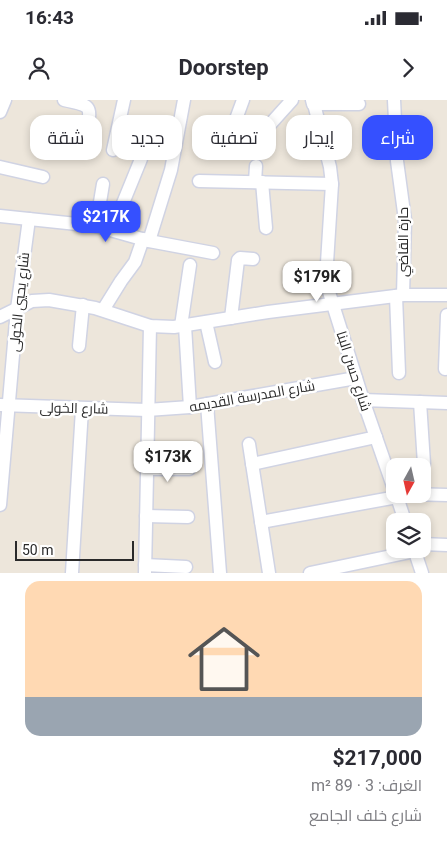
<!DOCTYPE html>
<html lang="ar">
<head>
<meta charset="utf-8">
<style>
	:root { --surface:#fff; --page:#f2f2f3; --text:#2b2b33; --muted:#7c7c81; --accent:#3550ff }
	body { margin:0; font-family:Roboto,Cairo,sans-serif; background:var(--page); color:var(--text); direction:rtl; height:100vh; display:flex; flex-direction:column; font-size:19px; white-space:nowrap }
	* { box-sizing:border-box; margin:0 }
	p { font-size:16px; color:var(--muted) }
	.icon { flex:none; width:28px; height:28px; fill:none; stroke:currentColor; stroke-width:2; stroke-linecap:round; stroke-linejoin:round }
	.map { position:relative; height:473px; overflow:hidden; direction:ltr }
	.details { display:flex; flex-direction:column; background:var(--surface); flex:1 }
	.details>* { flex:none }
	.banner { position:absolute; left:15px; top:15px; width:418px; height:45px; direction:rtl; display:flex; gap:10px }
	.needle { width:32px; rotate:188deg }
	.fabs { position:absolute; left:386px; top:358px; display:grid; gap:10px }
	.fabs a { display:grid; place-items:center; width:45px; height:45px; border-radius:10px; background:var(--surface); box-shadow:0 2px 8px #0003; font-size:25px }
	.scale { position:absolute; left:15px; bottom:12px; width:119px; box-sizing:border-box; padding-left:5px; border:2px solid #2a2a2a; border-top:0; font-size:14px; line-height:18px; white-space:nowrap; color:#2a2a2a; -webkit-text-stroke:4px #fff; paint-order:stroke }
	.price { position:absolute; translate:-50% -42px; padding:0 11px; border-radius:10px; background:#fff; color:#222; font-size:16px; line-height:32px; filter:drop-shadow(0 1px 2px #0008) }
	.price::after { content:''; position:absolute; left:50%; top:30px; width:15px; height:11px; margin-left:-8px; background:inherit; clip-path:polygon(0 0,100% 0,50% 100%) }
	.price.selected { background:var(--accent); color:#fff }
	ul { padding:0; list-style:none }
	li { display:grid; align-content:center; gap:10px; height:265px; padding:0 25px }
	li span { display:grid; place-items:center; height:155px; border-radius:15px; color:#555 }
	li>.icon { margin-inline-start:auto }
	span .icon { width:90px; height:90px; fill:#fffc; stroke-width:1 }
	li b { font-size:21px }
	.chip { padding:0 18px; border-radius:15px; background:var(--surface); box-shadow:0 2px 8px #0003; font-size:18px; line-height:45px }
	.chip.selected { background:var(--accent); color:#fff }
	.status { display:flex; justify-content:space-between; align-items:center; height:35px; padding:0 25px; background:var(--surface); direction:ltr }
	.status svg { height:14px; fill:currentColor }
	header { display:flex; justify-content:space-between; align-items:center; height:65px; padding:0 25px; background:var(--surface); font-size:22px; font-weight:700 }
	.map>svg:first-child { display:block }
	.lines { fill:none; stroke-linecap:round; stroke-linejoin:round }
	.minor-casing { stroke:#d0d3e3; stroke-width:15 }
	.minor { stroke:#fff; stroke-width:12 }
	.labels { text-anchor:middle; stroke-width:5; stroke-linejoin:round; paint-order:stroke }
	.street-label { font-size:14px; fill:#2a2a2a; stroke:#fff }
</style>
</head>
<body>
<div class="status"><b>16:43</b><svg viewBox="0 0 49 12"><path d="M0 12V9h3v3zM5 12V6h3v6zM10 12V3h3v9zM15 12V0h3v12zM26 1h20v11H26zM47 4h2v5h-2z"/></svg></div>
<header><svg class="icon" aria-label="forward" viewBox="0 0 24 24"><path d="M9 5l7 7-7 7"/></svg>Doorstep<svg class="icon" aria-label="person" viewBox="0 0 24 24"><circle cx="12" cy="8" r="4"/><path d="M4 21q1-7 8-7t8 7"/></svg></header>
<div class="map">
<svg width="447" height="473" viewBox="0 0 447 473">
	<rect width="100%" height="100%" fill="#ede6db"/>
	<g class="lines">
		<defs>
			<g id="minor">
				<path d="M64,0C94,6 91,6 86,35"/>
				<polyline points="312,0 313,4 359,4"/>
				<polyline points="313,0 330,67 332,84 327,163 329,192 363,300 395,392"/>
				<polyline points="394,0 397,61 405,120 403,195"/>
				<polyline points="0,12 5,0"/>
				<polyline points="232,30 243,0"/>
				<polyline points="265,30 292,0"/>
				<polyline points="113,50 124,0"/>
				<polyline points="0,67 43,77"/>
				<polyline points="199,81 332,84"/>
				<polyline points="255,82 256,66"/>
				<polyline points="262,82 266,128"/>
				<polyline points="0,116 96,126 149,141 213,153"/>
				<polyline points="96,126 103,84"/>
				<polyline points="112,130 141,59"/>
				<polyline points="149,141 171,70 184,0"/>
				<polyline points="396,196 399,273"/>
				<polyline points="103,210 121,181 135,162 143,139"/>
				<polyline points="0,217 32,201 49,200 95,208 150,226 174,227 268,212 403,195 447,195"/>
				<polyline points="231,218 238,160 240,158 253,159"/>
				<polyline points="206,222 215,262"/>
				<polyline points="181,226 190,165"/>
				<polyline points="185,226 190,307"/>
				<polyline points="79,246 83,205"/>
				<polyline points="445,269 447,215"/>
				<polyline points="363,300 447,303"/>
				<polyline points="420,302 424,364"/>
				<polyline points="207,304 220,473"/>
				<polyline points="0,305 147,310 190,307 356,278"/>
				<polyline points="249,344 269,473"/>
				<polyline points="252,364 376,337"/>
				<polyline points="146,369 189,369"/>
				<polyline points="396,394 405,421"/>
				<polyline points="409,394 447,395"/>
				<polyline points="0,405 17,209 29,119"/>
				<polyline points="146,416 188,417"/>
				<polyline points="261,422 397,397"/>
				<polyline points="422,444 447,445"/>
				<polyline points="414,449 422,473"/>
				<polyline points="145,465 186,467"/>
				<polyline points="72,473 82,309"/>
				<polyline points="145,473 150,226"/>
				<polyline points="310,473 415,451"/>
			</g>
		</defs>
		<use href="#minor" class="minor-casing"/>
		<use href="#minor" class="minor"/>
	</g>
	<g class="labels">
		<g class="street-label">
			<text transform="translate(403 142) rotate(-90)" y="5">حارة القاضي</text>
			<text transform="translate(19 202) rotate(-84)" y="5">شارع يحيي الخولى</text>
			<text transform="translate(354 271) rotate(72)" y="5">شارع حسن البنا</text>
			<text transform="translate(252 296) rotate(-10)" y="5">شارع المدرسة القديمه</text>
			<text transform="translate(74 308) rotate(1)" y="5">شارع الخولى</text>
		</g>
	</g>
</svg>
<div class="fabs">
<a><svg class="needle" viewBox="-14 -14 28 28"><path d="M0-13l5 13h-10z" fill="#e53935"/><path d="M0 13l5-13h-10z" fill="#7c7c81"/></svg></a>
<a><svg class="icon" aria-label="layers" viewBox="0 0 24 24"><path d="M12 4l9 5-9 5-9-5zM3 14l9 5 9-5"/></svg></a>
</div>
<div class="scale">50 m</div>
<b class="price selected" style="left:106px;top:143px">$217K</b>
<b class="price" style="left:317px;top:203px">$179K</b>
<b class="price" style="left:168px;top:383px">$173K</b>
<div class="banner">
<a class="chip selected">شراء</a>
<a class="chip">إيجار</a>
<a class="chip">تصفية</a>
<a class="chip">جديد</a>
<a class="chip">شقة</a>
</div>
</div>
<section class="details">
<ul>
<li><span style="background:linear-gradient(#ffd9b3 75%,#9aa5b1 0)"><svg class="icon" aria-label="home" viewBox="0 0 24 24"><path d="M3 11l9-7 9 7M6 9v11h12V9"/></svg></span><div><b>$217,000</b><p>الغرف: 3 · 89 m²</p><p>شارع خلف الجامع</p></div></li>
</ul>
</section>
</body>
</html>
